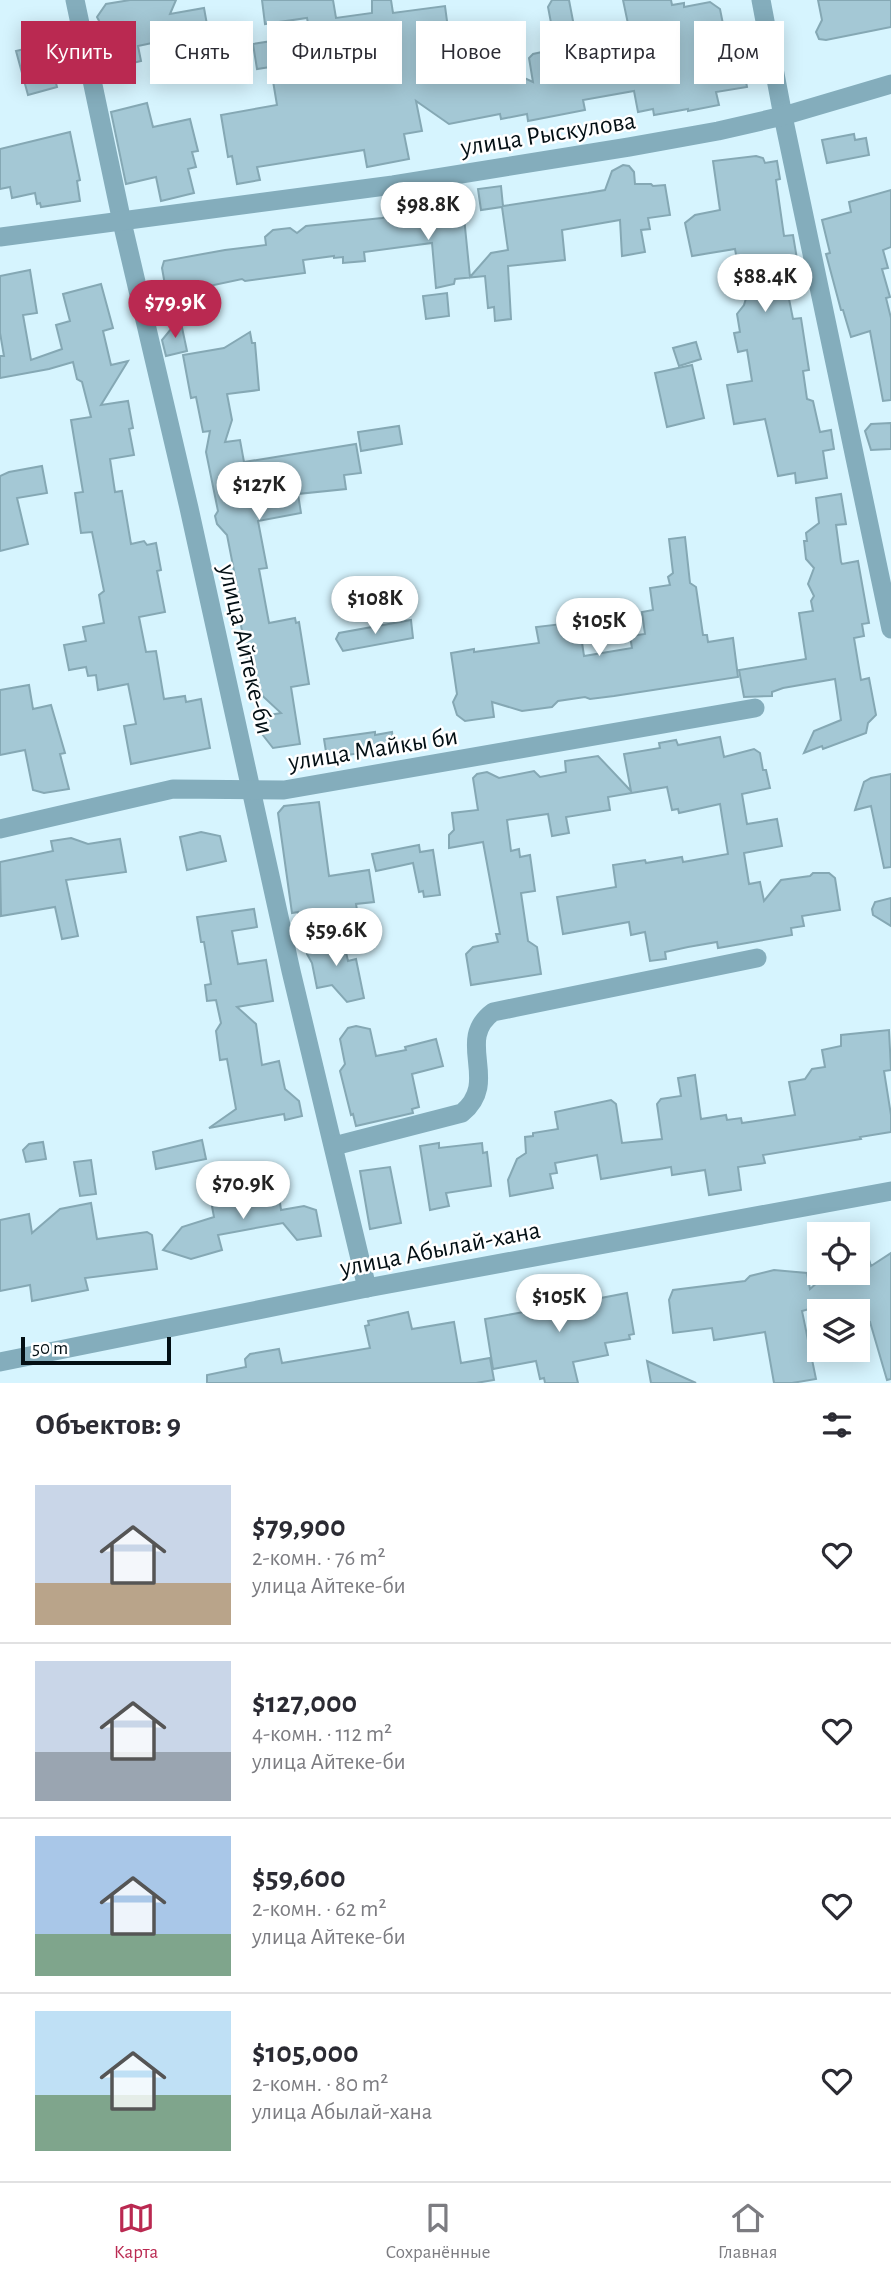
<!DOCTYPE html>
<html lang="ru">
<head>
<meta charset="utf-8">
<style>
	:root { --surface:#fff; --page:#f7f7f7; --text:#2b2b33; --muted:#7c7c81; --line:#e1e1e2; --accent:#ba2951 }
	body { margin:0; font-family:"Alegreya Sans",sans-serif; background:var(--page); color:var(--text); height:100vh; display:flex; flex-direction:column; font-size:26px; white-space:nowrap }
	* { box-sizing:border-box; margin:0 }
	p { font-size:23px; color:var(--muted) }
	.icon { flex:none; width:38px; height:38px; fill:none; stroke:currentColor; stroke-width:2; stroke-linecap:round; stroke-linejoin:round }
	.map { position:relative; height:1383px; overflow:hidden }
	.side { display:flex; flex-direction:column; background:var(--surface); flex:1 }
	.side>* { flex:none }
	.guide { position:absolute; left:21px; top:21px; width:850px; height:63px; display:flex; gap:14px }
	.buttons { position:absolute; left:807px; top:1222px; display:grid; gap:14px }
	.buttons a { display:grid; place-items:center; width:63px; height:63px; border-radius:0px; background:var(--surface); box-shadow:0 4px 18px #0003; font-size:35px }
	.scale { position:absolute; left:21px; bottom:18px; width:150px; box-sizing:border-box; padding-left:7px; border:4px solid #030f14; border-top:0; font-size:19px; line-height:24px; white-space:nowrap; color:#030f14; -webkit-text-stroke:5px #fff; paint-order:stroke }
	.price { position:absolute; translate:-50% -60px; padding:0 16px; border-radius:24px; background:#fff; color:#222; font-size:23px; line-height:46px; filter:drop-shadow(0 2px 4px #0008) }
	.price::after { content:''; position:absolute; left:50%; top:42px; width:21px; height:16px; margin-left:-10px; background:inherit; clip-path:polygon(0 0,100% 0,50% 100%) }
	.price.current { background:var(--accent); color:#fff }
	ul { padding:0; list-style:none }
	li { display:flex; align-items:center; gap:21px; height:175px; padding:0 35px }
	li+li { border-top:2px solid var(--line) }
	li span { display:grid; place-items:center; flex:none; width:196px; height:140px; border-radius:0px; color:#555 }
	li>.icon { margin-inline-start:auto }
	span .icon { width:84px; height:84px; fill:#fffc; stroke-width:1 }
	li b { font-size:30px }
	h2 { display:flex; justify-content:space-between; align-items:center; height:84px; padding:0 35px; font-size:30px }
	.tag { padding:0 24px; border-radius:0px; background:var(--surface); box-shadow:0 4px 18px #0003; font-size:24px; line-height:63px }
	.tag.current { background:var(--accent); color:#fff }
	.dock { display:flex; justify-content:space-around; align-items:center; height:98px; border-top:2px solid var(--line); background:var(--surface); font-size:19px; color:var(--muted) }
	.dock a { display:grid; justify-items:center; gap:4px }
	.dock .current { color:var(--accent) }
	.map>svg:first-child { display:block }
	.building { fill:#a4c8d5; stroke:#85a8b4; stroke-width:2 }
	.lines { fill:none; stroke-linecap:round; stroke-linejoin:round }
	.minor { stroke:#84adbc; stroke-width:19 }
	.labels { text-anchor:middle; stroke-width:5; stroke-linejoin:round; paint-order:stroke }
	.street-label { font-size:26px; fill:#030f14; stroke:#fff }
</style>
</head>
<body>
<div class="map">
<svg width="891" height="1383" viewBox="0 0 891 1383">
	<rect width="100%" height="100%" fill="#d6f4fe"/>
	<g class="building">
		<polygon points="130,0 176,0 170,14 204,8 208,30 197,32 199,44 181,47 180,37 138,46 141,61 112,68 105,32 97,17 106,4"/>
		<polygon points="262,0 333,0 336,18 372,13 372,0 391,0 393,13 445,6 449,36 461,34 468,76 502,68 533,82 529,58 533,54 556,49 548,7 552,0 569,0 578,47 631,38 623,0 671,0 672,5 684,3 684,7 710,2 720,9 726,39 738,37 747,87 716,92 719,105 688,111 688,109 654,115 653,109 638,112 634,91 583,100 585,110 528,121 527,114 501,119 500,114 449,124 416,101 422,131 404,134 409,159 367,167 364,150 257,167 260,180 237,184 232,156 228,157 221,115 277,105 273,81 320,74 313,33 310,34 307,18 265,24"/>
		<polygon points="818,0 891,0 891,27 826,40 819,39 816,32 822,20"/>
		<polygon points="272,41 277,66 257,69 253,44"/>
		<polygon points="46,44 57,87 28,95 16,51"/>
		<polygon points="147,103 153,127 190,119 198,151 192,152 196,167 188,169 194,193 161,201 156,177 126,184 111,112"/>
		<polygon points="70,132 80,180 77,181 80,201 41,207 40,203 37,204 35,193 12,198 10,187 0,189 0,149"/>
		<polygon points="854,134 855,140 866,138 869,155 827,163 822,140"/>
		<polygon points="756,156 763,158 765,163 777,161 780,179 776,180 784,236 793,235 800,277 785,279 793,319 801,318 809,370 803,371 807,399 813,401 820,432 831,430 834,449 823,451 827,478 796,483 795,473 778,476 765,419 734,424 727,385 752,381 747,350 738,352 734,333 740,332 737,314 744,305 757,262 738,266 735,249 692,256 685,223 695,215 720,210 713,161"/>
		<polygon points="623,165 629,166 634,172 635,184 651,184 653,186 665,185 670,215 648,218 650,229 641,230 645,252 622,256 620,220 562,230 565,260 508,266 511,319 495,321 494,307 488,308 485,276 455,279 454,284 436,288 432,243 364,252 365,261 343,263 343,257 334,258 334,256 303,260 305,273 245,281 242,279 209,286 213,311 171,319 162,268 164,261 225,250 266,245 265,237 273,230 290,228 297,233 306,226 382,218 397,215 401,210 416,208 423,211 463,207 470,277 491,253 508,250 502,207 481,210 478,189 501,186 503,206 588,193 605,190 612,171"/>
		<polygon points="891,190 891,247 883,250 888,268 882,269 890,297 886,298 891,318 891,400 883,401 870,331 851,337 843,310 841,310 826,254 830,253 822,220 851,212 849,202"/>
		<polygon points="30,270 37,313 23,315 31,360 62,349 56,325 70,321 63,294 101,284 113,328 103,331 111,365 128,361 101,405 128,401 133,428 129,429 134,455 110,459 115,492 122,491 131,544 144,541 147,545 156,543 161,570 157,571 165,612 139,617 146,652 156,651 164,699 185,696 186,702 201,699 210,748 131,764 124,726 136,724 128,684 98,690 96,675 88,676 86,667 69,670 64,645 86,641 83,627 104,623 99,595 104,591 92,532 81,533 75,493 83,492 71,420 91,417 82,382 77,379 73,362 49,369 0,378 0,356 4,356 0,333 0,276"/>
		<polygon points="447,293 449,316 426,319 423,296"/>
		<polygon points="180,318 187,351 166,356 162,340"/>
		<polygon points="250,332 252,343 255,343 259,390 227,394 232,420 225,442 240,440 244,462 356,444 361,473 344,475 346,489 298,494 301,513 258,521 267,568 259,569 269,623 295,618 296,623 299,622 309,684 291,687 300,744 273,748 262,734 263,716 281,713 255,689 247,671 250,661 244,656 243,651 245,645 233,587 237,586 227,535 217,524 215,516 218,511 206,452 210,431 203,432 196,397 191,398 183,355 224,348"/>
		<polygon points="696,342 701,359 679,366 673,348"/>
		<polygon points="692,365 704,418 667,427 655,373"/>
		<polygon points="891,423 891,449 871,450 865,431 871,424"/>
		<polygon points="399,426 402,444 361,451 358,432"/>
		<polygon points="42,466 47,493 17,498 28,544 0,551 0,476 9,472"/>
		<polygon points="841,494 846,524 836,525 841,562 842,564 858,561 869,623 862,624 864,636 854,638 861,680 869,678 876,715 868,723 866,733 823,749 822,746 804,753 814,731 841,720 835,679 783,688 772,692 772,696 744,697 739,670 806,659 799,613 813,611 811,601 814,596 808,584 814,568 806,559 804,541 807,541 806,533 819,523 816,498"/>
		<polygon points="685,537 690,583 696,587 703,635 707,635 708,642 733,638 738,677 614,696 590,699 585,697 558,701 552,707 522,711 492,702 494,717 465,721 457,715 453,702 457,694 451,653 474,649 474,652 539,643 536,627 579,622 584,656 632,648 630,636 645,634 642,612 653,610 650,588 670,585 668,577 673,573 669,539"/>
		<polygon points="411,620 413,638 343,651 336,639 339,633"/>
		<polygon points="29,685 33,709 51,705 65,753 60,754 69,789 44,793 33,790 25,750 0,755 0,690"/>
		<polygon points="375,732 375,735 392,732 394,748 327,758 324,739"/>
		<polygon points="720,737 724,757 754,749 760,753 763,770 766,770 770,788 742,794 747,824 777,819 782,846 744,853 749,884 760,882 764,901 781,880 810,876 813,873 829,873 835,878 840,910 802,916 804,926 791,928 792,935 718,948 717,942 688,947 665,952 666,959 650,961 645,932 631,935 629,922 563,934 557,897 616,887 613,865 645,860 646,863 682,857 683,862 728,854 720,804 679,813 678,809 672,810 667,787 608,797 610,810 566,817 569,833 552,836 548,814 507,820 511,851 519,849 520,857 530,855 535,891 521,893 528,941 537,947 541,974 471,985 466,954 473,947 498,942 496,934 500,934 483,842 449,848 449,835 454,830 452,813 478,810 473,778 477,774 487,772 499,778 534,771 540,777 566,772 565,761 598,756 631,791 624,754 660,748 659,743 676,740 678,745"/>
		<polygon points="891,774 891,867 884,868 871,806 855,810 864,782 871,778"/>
		<polygon points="319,802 329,876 369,870 374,902 356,904 357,910 299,920 298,912 292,913 278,813 284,806"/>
		<polygon points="201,832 220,836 226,861 187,870 180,837"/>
		<polygon points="71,838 88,844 120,839 126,872 66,880 78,936 62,939 55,907 1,916 0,862 53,851 51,841"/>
		<polygon points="419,845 420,852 433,850 440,895 424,897 423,891 419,892 413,863 376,871 372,854"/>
		<polygon points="891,898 891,926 873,915 872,909 875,902"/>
		<polygon points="254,909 257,927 232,931 238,964 266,960 273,1001 237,1007 256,1024 262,1065 279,1061 285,1089 299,1101 302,1116 285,1120 284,1114 209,1128 236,1109 227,1059 220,1060 216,1031 221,1023 216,1000 207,1001 205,985 211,984 204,942 201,942 197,917"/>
		<polygon points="324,935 343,939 348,961 356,959 364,998 347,1002 332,985 317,988 312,963 307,954 312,945"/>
		<polygon points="356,1026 370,1029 376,1056 406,1050 405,1047 436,1039 443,1066 412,1074 419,1107 412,1109 413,1113 356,1126 353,1114 351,1115 340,1071 345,1064 340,1039 348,1028"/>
		<polygon points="889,1030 891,1070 884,1071 891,1115 891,1132 860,1137 861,1139 763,1155 765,1163 738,1167 741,1190 709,1195 705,1170 672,1175 671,1167 601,1179 597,1155 555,1163 557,1173 550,1174 553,1188 510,1196 508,1180 517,1159 526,1153 525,1137 533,1136 533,1133 558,1129 555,1112 611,1100 616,1104 622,1143 662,1139 657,1104 661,1099 681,1096 678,1078 695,1075 701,1119 726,1115 727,1120 741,1118 742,1123 795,1115 789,1082 805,1079 812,1069 825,1067 822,1050 841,1046 841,1035"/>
		<polygon points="202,1140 206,1159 156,1169 153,1152"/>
		<polygon points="43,1142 46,1159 26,1162 23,1150 29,1144"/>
		<polygon points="439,1143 439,1148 482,1143 483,1153 487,1152 491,1186 446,1193 449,1206 430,1210 420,1146"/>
		<polygon points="91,1160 96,1194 80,1196 74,1162"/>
		<polygon points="390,1167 401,1223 370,1229 360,1171"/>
		<polygon points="258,1184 262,1192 278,1189 281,1210 304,1206 316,1210 321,1236 297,1240 283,1223 218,1235 222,1250 191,1259 163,1250 182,1227 214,1217 211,1201 229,1198 228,1193 236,1192 235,1188"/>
		<polygon points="91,1203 97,1239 147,1232 152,1235 157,1269 85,1278 88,1290 32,1301 30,1285 0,1291 0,1220 29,1214 32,1233 60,1209"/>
		<polygon points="858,1234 861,1234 871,1266 891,1253 891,1379 887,1380 870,1322 863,1324 859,1311 833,1311 831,1303 802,1311 816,1379 792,1383 774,1383 765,1332 714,1340 712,1328 673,1333 669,1300 673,1290 745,1281 750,1276 774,1270 807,1273 810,1289 828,1273 858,1273"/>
		<polygon points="544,1293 546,1301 557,1298 559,1306 627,1293 634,1334 629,1335 630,1339 605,1343 608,1355 573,1362 578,1383 545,1383 544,1378 540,1379 536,1361 493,1369 485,1319 524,1312 523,1305 530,1303 528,1297"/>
		<polygon points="408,1312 412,1329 454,1322 461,1363 490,1358 494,1380 476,1383 207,1383 207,1375 246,1367 245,1359 250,1354 279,1349 282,1363 370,1348 365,1326 369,1325 368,1321"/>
		<polygon points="647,1361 696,1383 651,1383"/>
	</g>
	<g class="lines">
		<g class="minor">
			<polyline points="75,0 122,222 189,508 291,971 367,1288"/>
			<polyline points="761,0 783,116 891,629"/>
			<polyline points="0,237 393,185 629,147 718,131 783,116 891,84"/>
			<polyline points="0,829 173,789 284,790 755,708"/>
			<path d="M334,1146L462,1113C501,1081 454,1041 493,1012L757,958"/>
			<polyline points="0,1362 367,1288 891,1191"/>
		</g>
	</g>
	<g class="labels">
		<g class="street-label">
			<text transform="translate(548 133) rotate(-9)" y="9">улица Рыскулова</text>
			<text transform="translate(247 649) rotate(77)" y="9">улица Айтеке-би</text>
			<text transform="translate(373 748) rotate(-9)" y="9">улица Майкы би</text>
			<text transform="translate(440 1248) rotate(-11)" y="9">улица Абылай-хана</text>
		</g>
	</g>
</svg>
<div class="buttons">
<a><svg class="icon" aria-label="locate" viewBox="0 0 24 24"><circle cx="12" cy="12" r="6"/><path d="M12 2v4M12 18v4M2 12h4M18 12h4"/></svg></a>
<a><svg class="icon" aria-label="layers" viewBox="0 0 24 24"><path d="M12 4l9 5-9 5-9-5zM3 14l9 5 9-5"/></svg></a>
</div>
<div class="scale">50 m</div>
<b class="price" style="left:428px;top:242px">$98.8K</b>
<b class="price" style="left:765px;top:314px">$88.4K</b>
<b class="price current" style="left:175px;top:340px">$79.9K</b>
<b class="price" style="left:259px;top:522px">$127K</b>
<b class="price" style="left:375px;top:636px">$108K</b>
<b class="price" style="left:599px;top:658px">$105K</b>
<b class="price" style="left:336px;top:968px">$59.6K</b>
<b class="price" style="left:243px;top:1221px">$70.9K</b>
<b class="price" style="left:559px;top:1334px">$105K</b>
<div class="guide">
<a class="tag current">Купить</a>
<a class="tag">Снять</a>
<a class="tag">Фильтры</a>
<a class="tag">Новое</a>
<a class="tag">Квартира</a>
<a class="tag">Дом</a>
</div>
</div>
<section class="side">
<h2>Объектов: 9<svg class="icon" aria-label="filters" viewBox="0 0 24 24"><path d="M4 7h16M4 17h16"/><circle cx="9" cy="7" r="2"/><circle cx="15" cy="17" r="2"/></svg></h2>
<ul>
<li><span style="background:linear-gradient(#c9d6e8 70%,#b9a48a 0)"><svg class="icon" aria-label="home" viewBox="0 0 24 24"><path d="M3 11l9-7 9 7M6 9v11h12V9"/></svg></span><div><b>$79,900</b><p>2-комн. · 76 m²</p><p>улица Айтеке-би</p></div><svg class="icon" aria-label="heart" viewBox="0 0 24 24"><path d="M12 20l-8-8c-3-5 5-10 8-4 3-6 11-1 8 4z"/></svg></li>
<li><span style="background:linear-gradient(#c9d6e8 65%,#9aa5b1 0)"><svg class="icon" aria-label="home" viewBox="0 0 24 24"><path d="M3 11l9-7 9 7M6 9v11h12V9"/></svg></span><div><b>$127,000</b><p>4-комн. · 112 m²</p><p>улица Айтеке-би</p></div><svg class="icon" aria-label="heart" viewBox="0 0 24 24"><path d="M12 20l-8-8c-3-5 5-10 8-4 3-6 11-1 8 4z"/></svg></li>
<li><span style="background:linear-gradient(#a9c7e8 70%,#7fa58c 0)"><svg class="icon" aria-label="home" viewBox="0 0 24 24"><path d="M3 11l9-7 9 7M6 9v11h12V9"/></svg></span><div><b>$59,600</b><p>2-комн. · 62 m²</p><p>улица Айтеке-би</p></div><svg class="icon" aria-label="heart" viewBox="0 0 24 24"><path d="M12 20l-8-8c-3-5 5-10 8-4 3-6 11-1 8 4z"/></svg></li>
<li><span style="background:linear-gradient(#bfe0f5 60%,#7fa58c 0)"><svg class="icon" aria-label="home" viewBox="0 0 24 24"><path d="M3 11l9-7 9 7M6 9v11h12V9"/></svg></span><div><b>$105,000</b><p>2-комн. · 80 m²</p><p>улица Абылай-хана</p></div><svg class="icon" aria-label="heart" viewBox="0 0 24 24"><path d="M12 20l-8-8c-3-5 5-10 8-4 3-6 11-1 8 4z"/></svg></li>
</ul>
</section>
<nav class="dock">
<a class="current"><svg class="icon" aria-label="map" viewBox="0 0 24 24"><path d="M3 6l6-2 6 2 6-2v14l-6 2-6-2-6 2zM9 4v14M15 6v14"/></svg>Карта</a>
<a><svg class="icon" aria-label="saved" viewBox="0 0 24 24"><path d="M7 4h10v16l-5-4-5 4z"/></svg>Сохранённые</a>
<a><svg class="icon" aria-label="home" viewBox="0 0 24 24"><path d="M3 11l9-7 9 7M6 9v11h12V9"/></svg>Главная</a>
</nav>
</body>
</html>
